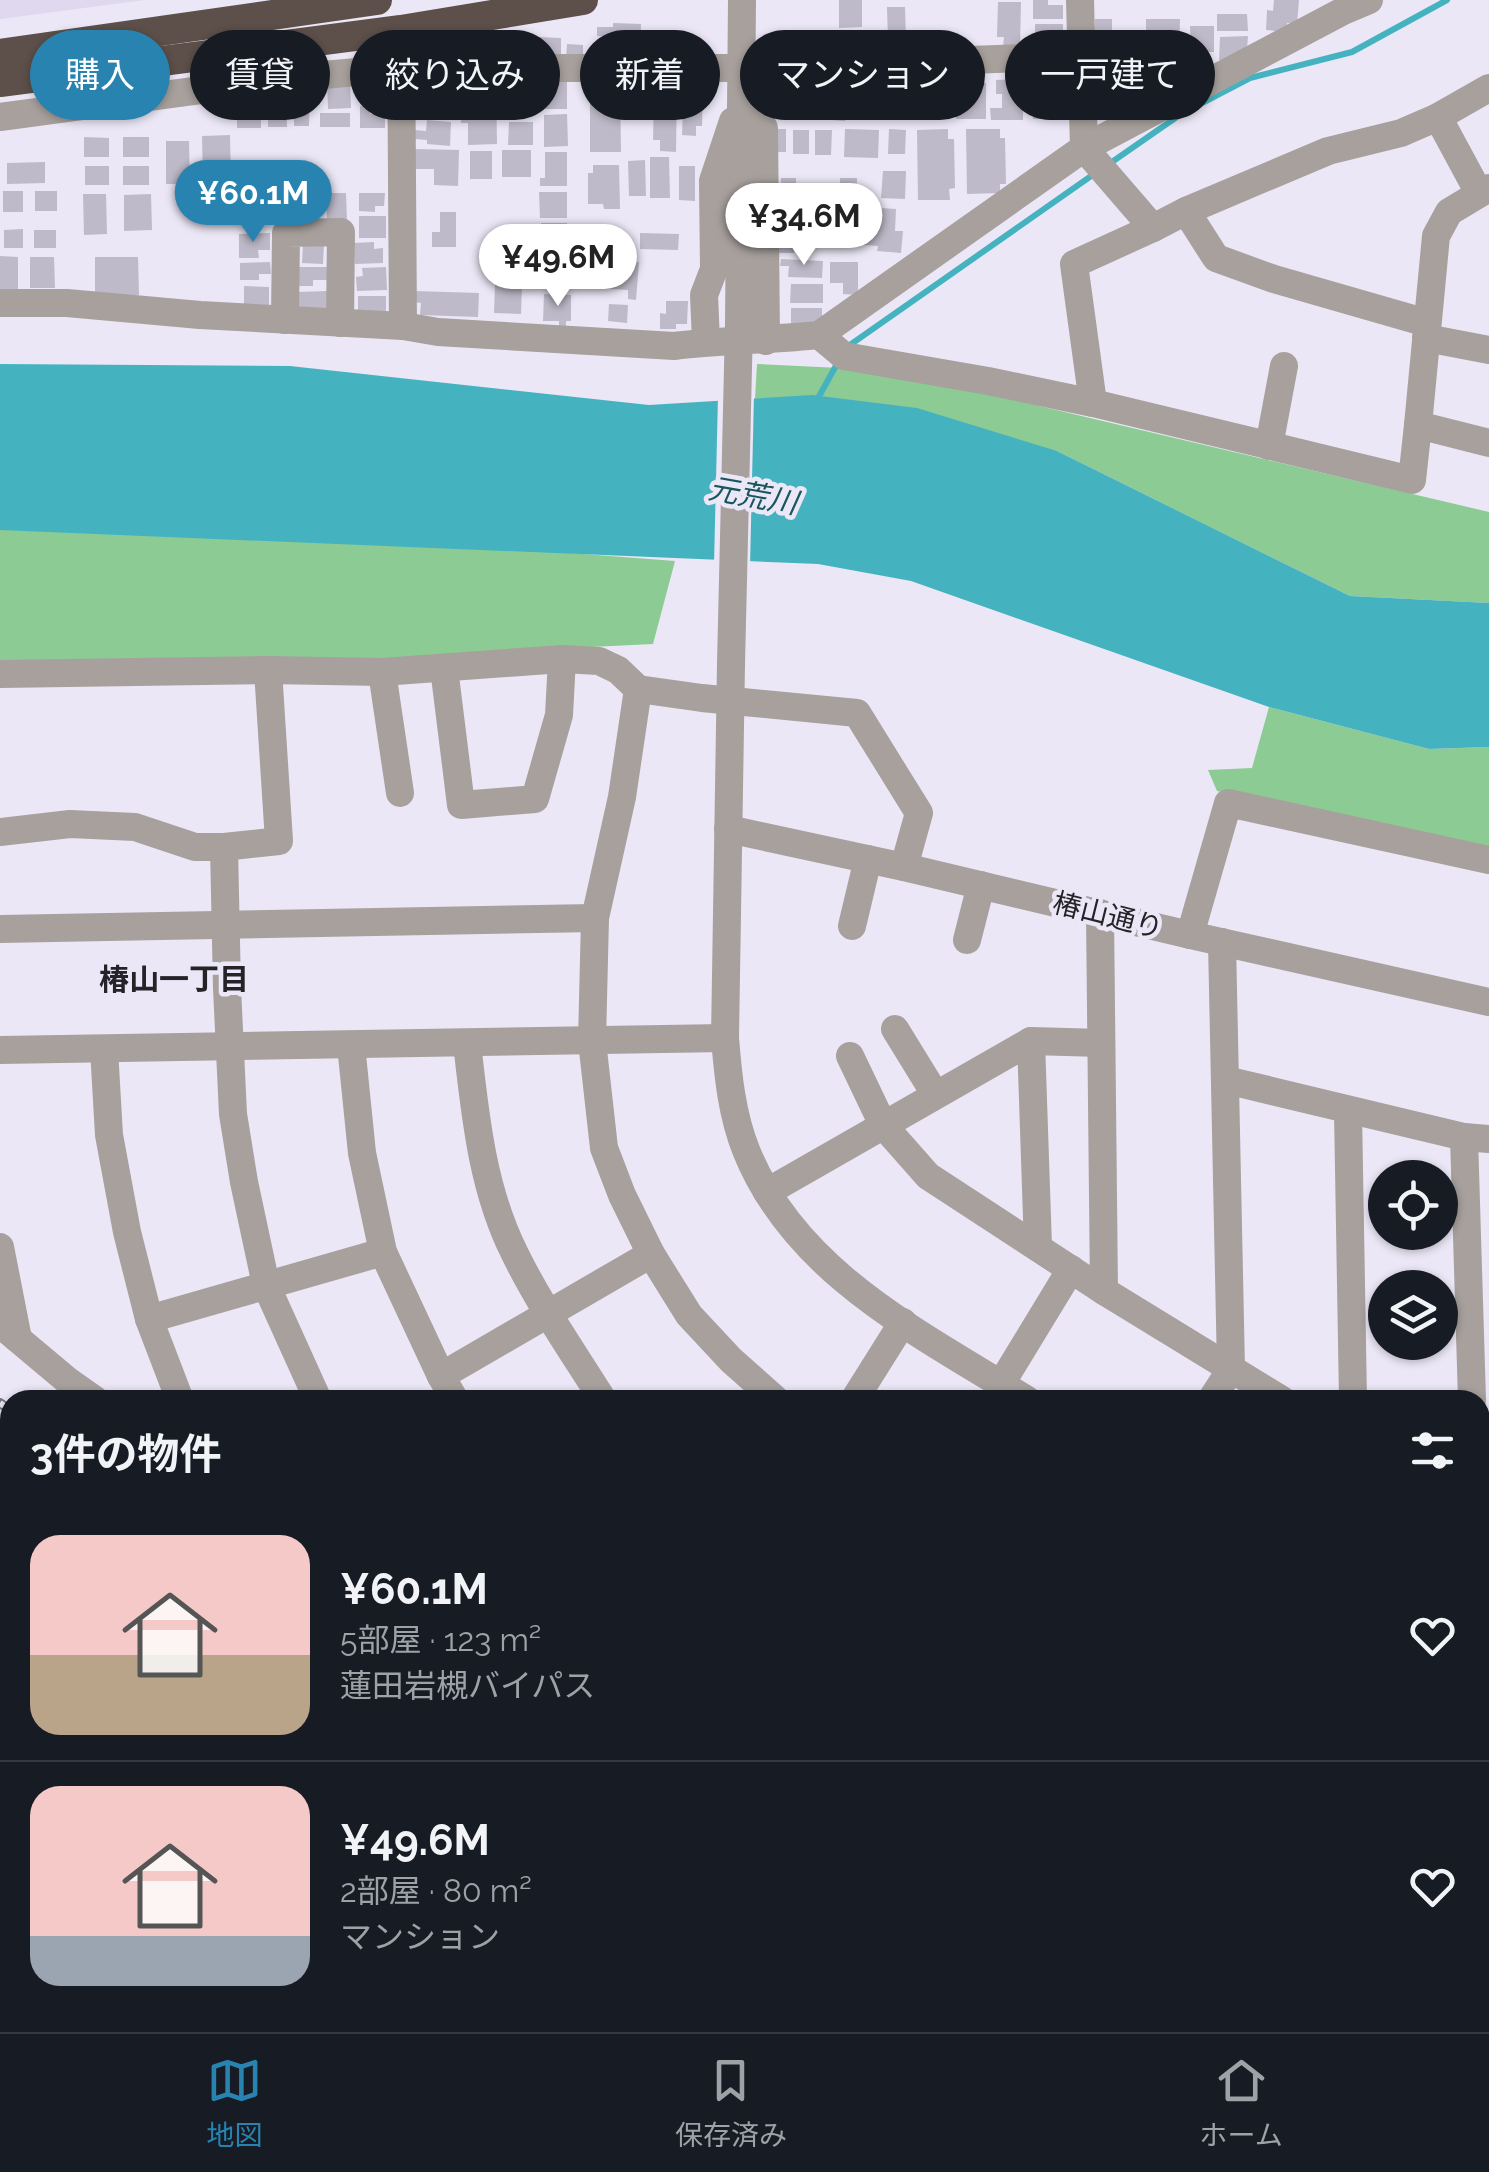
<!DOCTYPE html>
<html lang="ja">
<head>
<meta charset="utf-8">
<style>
	:root { --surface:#171b24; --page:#242831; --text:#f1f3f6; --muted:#9ea1a6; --line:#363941; --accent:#2883b0 }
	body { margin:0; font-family:Raleway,"Noto Sans JP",sans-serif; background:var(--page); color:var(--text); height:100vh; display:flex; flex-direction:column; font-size:38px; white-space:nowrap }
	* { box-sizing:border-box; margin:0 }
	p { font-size:32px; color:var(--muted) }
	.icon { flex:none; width:55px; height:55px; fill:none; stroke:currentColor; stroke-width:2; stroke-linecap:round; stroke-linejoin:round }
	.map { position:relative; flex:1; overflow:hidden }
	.drawer { position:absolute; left:0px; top:1390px; width:1490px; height:642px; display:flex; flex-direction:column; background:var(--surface); border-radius:30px 30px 0 0; box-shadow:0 2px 8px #0004 }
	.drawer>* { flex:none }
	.guide { position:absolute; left:30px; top:30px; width:1430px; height:90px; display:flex; gap:20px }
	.fabs { position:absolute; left:1368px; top:1160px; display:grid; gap:20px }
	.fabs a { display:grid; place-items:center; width:90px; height:90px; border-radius:50%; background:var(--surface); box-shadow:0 2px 8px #0004; font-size:50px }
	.price { position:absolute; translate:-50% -85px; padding:0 22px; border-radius:35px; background:#fff; color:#222; font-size:32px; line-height:65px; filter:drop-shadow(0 2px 5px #0008) }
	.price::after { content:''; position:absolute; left:50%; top:60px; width:30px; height:22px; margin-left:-15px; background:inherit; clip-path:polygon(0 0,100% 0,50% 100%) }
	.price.selected { background:var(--accent); color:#fff }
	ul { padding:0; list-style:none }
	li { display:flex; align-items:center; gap:30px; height:250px; padding:0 30px }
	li+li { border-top:2px solid var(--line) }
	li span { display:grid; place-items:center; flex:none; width:280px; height:200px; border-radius:30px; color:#555 }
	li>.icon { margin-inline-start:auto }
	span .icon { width:120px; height:120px; fill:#fffc; stroke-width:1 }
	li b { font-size:42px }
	h2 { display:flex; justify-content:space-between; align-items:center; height:120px; padding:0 30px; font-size:42px }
	.tag { padding:0 35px; border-radius:45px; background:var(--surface); box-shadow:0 2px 8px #0004; font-size:35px; line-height:90px }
	.tag.selected { background:var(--accent); color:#fff }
	.tabs { display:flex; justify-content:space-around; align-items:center; height:140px; border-top:2px solid var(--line); background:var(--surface); font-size:28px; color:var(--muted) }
	.tabs a { display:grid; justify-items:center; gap:5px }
	.tabs .selected { color:var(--accent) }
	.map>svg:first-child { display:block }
	.built { fill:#dfd8ee }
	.green { fill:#8ccb93 }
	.water { fill:#45b3bf }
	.pier { fill:#ebe7f6 }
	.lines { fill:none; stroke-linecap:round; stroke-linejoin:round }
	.stream { stroke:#45b3bf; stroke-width:6 }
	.building { fill:#bfbac9 }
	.minor { stroke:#a7a09d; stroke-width:28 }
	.highway { stroke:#5d4f49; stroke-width:30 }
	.rail-casing { stroke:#77747d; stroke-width:10 }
	.rail { stroke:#ebe7f6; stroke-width:6; stroke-dasharray:19; stroke-linecap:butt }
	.minor-bridge { stroke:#a7a09d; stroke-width:28 }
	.labels { text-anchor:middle; stroke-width:9; stroke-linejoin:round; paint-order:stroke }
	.street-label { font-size:28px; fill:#252328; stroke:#ebe7f6 }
	.water-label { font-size:30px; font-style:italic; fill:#19575e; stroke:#ebe7f6 }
	.neighbourhood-label { font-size:30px; font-weight:bold; fill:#252328; stroke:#ebe7f6 }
</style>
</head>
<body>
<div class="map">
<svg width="1489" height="2032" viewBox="0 0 1489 2032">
	<rect width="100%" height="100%" fill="#ebe7f6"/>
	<polygon class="built" points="0,0 145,0 0,19"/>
	<g class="green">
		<polygon points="757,364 840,368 988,394 1489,512 1489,603 1350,596 1057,451 755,399"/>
		<polygon points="0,529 480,546 675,561 653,644 428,655 353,663 0,664"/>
		<polygon points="1269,707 1429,749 1489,747 1489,852 1217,791 1208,770 1252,768"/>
		<polygon points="959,2022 974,2032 628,2032 622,2023"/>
	</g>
	<g class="water">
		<polygon points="0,364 290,366 649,405 812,395 917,408 1057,451 1350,596 1489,603 1489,747 1429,749 1269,707 911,581 818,564 0,530"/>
		<polygon points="700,2023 832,2023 811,2032 707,2032"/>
	</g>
	<polygon class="pier" points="754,394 750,567 714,565 718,396"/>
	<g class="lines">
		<g class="stream">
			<polyline points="1109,164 1181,114 1250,78 1352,52 1447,0"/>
			<polyline points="847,347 1094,174"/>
			<polyline points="817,400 838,362"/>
		</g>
	</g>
	<g class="building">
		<polygon points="839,0 862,0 862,27 839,28"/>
		<polygon points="1033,0 1048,0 1048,5 1063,5 1063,19 1033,19"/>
		<polygon points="1274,0 1299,0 1297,24 1287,23 1287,32 1266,30 1267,10 1273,11"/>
		<polygon points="998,2 1021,2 1020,47 1003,47 1004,37 997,37"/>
		<polygon points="887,7 905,7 906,40 888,40"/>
		<polygon points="1217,14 1247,14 1248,31 1217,31"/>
		<polygon points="1095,19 1112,19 1112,56 1100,56 1100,50 1086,50 1086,26 1095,26"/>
		<polygon points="1146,19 1180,19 1179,57 1146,57"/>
		<polygon points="613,23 641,24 640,58 612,57 612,37 597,36 597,27 613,27"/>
		<polygon points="1035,24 1063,24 1063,48 1045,48 1045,35 1035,35"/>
		<polygon points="1190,26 1214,26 1214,52 1191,52"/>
		<polygon points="1248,36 1247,49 1230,61 1219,60 1220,37"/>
		<polygon points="537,37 561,38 561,59 537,58"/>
		<polygon points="495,42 524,43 523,54 516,53 516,61 483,60 484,51 494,51"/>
		<polygon points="567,44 583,45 583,58 566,58"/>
		<polygon points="1168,61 1213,62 1213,71 1166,92"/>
		<polygon points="888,74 905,74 905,119 881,120 881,90 888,90"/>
		<polygon points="1089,76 1119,76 1119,93 1113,93 1113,118 1089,118"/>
		<polygon points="385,77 386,96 380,96 380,102 366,102 365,78"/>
		<polygon points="512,79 532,79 531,117 516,117 516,96 511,96"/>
		<polygon points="1023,79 1023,120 991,120 990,108 1002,108 1002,94 996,94 996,80"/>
		<polygon points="839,80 847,81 845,121 832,120 833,96 838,96"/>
		<polygon points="467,81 496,81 497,144 468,145 468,123 461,123 461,106 468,106"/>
		<rect x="544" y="81" width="23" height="28"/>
		<polygon points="590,81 620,81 621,152 590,152"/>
		<polygon points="327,82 350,82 351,108 328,109"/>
		<polygon points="800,83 824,83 823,119 800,119"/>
		<rect x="956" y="83" width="30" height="36"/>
		<polygon points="648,84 677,84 676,152 660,151 660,140 653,140 654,100 648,100"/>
		<polygon points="294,86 310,86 309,126 294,126"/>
		<polygon points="693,86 703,87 702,126 696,126 696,136 682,135 683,107 692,106"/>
		<polygon points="948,88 948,119 912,120 912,89"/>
		<polygon points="268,91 286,91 287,127 268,127"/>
		<polygon points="250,92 261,92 261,128 237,128 237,114 244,114 244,104 251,104"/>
		<rect x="1033" y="101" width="27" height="18"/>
		<polygon points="360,106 370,106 370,114 385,114 385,128 360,128"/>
		<rect x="320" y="113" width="30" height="14"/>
		<polygon points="567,114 568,146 544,147 544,115"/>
		<polygon points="427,120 451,122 450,146 427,144 427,140 415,139 415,130 426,131"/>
		<polygon points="509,122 533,122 533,145 508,145"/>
		<rect x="775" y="129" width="11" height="23"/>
		<polygon points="845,129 879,130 878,158 844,157"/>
		<polygon points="889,129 906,130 905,154 888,154"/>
		<polygon points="948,129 948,139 954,139 955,188 949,189 950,200 918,200 917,130"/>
		<polygon points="966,129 1000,129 1000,138 1005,138 1006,184 1000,184 1000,193 967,194"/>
		<rect x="793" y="130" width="16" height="24"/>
		<polygon points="815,130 832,130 831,155 815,155"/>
		<polygon points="230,135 231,184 203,184 202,136"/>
		<polygon points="84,137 109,138 109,157 84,157"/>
		<rect x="123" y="137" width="26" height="20"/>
		<polygon points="166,141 189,141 190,184 166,184"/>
		<polygon points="413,149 459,150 458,186 434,185 434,169 413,169"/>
		<rect x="502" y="150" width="29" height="27"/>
		<rect x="470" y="151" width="22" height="28"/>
		<polygon points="545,152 567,152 567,186 540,186 540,178 545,178"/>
		<polygon points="650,157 669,157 670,198 650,198"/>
		<polygon points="645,160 646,196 629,196 628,161"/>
		<polygon points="45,162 45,183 7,184 7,163"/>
		<polygon points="593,165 619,165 620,209 604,209 603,204 588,204 588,173 593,173"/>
		<rect x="85" y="166" width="24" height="19"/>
		<rect x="123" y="166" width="26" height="19"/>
		<polygon points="679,166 695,166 695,201 679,200"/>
		<polygon points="883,171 906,171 905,199 881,198"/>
		<polygon points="781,178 796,178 796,212 780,212"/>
		<rect x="840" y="178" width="17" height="19"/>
		<rect x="3" y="191" width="20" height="21"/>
		<rect x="35" y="191" width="22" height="20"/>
		<polygon points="288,192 288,209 279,209 279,220 266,221 265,193"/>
		<polygon points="539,192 567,192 567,218 540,218"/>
		<polygon points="258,193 259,218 238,219 237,194"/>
		<polygon points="326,193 346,193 347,222 327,222"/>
		<polygon points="359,193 385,193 384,206 375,206 375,212 359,211"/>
		<polygon points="83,194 106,194 107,234 84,235"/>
		<polygon points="151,194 152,230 124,231 124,195"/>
		<polygon points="297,194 316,194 316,221 298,222"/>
		<polygon points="867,207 896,209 895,231 903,231 901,253 877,251 878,246 864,245"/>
		<polygon points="440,212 456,212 456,247 432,247 432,232 440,232"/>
		<rect x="359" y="216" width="27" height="22"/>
		<polygon points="779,221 795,221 794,253 778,253"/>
		<polygon points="541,223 567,223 568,249 541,249"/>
		<polygon points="23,229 23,248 4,248 4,230"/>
		<rect x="34" y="230" width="22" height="18"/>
		<polygon points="270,233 270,250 258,250 259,258 239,258 239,234"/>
		<polygon points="640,233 679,234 678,250 640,249"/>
		<polygon points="374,242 374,249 383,248 383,263 355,264 354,243"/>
		<polygon points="303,244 324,244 323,264 302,263"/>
		<polygon points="0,256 18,257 18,290 0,289"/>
		<polygon points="30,257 54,257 55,288 30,288"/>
		<polygon points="95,257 138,257 139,295 95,296"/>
		<polygon points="490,258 522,260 521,277 489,277"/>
		<polygon points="583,258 639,262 636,300 628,299 628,290 581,287"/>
		<polygon points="540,259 570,260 569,288 540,288"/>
		<polygon points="781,259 823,261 822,278 788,277 789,266 780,266"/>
		<polygon points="270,262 271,274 259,274 259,280 240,280 240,263"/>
		<polygon points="830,262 858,262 858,295 843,294 843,283 830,283"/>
		<polygon points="296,267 329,267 328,280 313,280 313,286 296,286"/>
		<polygon points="386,267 387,290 357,291 356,277 363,276 362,268"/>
		<polygon points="495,283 522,284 521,314 494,313"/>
		<polygon points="791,284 823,284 823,303 790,303"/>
		<polygon points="244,286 269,287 269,307 244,306"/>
		<polygon points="328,291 328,311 297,311 297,292"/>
		<polygon points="414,291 479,293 478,317 420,315 421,303 413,302"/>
		<polygon points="544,294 571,295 571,321 566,321 566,329 559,328 559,321 543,321"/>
		<rect x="358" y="296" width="28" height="21"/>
		<polygon points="666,301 688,301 687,324 676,324 676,329 660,329 660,313 666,314"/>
		<polygon points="609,304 628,305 627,323 608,321"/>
		<polygon points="791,308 822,308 822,326 791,325"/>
		<polygon points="8,1743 10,1778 0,1781 0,1745"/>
		<polygon points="1,1992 9,2022 0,2024 0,1993"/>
		<polygon points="142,2022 155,2022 161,2032 140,2032 136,2026"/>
		<polygon points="215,2022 240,2022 245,2032 220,2032"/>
		<polygon points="388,2022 406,2022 411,2032 381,2032 379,2028"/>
		<polygon points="512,2022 539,2022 530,2032 516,2032 509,2026"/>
		<polygon points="554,2022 576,2022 584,2029 581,2032 564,2032"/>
	</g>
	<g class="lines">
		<g class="minor">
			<polyline points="1080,0 1084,148 1153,228 1186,211 1328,151 1401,133 1438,117 1489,88"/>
			<polyline points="401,30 403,326"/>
			<polyline points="743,92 764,128 766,341"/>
			<polyline points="0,117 290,78 401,68 742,68 1081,56"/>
			<polyline points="1438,117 1479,193"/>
			<polyline points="1489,188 1449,212 1436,236 1418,425 1489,443"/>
			<polyline points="1186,211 1216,258 1274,279 1427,323"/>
			<path d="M0,303H67L200,315L403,326L438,332L674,346C722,340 771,340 819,335L1084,148L1343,11L1369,0"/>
			<polyline points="285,320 286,233 341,232 340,323"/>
			<polyline points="739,325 742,0"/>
			<polyline points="819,335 844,356 988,381 1093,403 1412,480 1418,425"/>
			<polyline points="1426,338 1489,350"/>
			<polyline points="706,342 704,295 714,269 713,181 733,121"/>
			<polyline points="1093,403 1074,264 1153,228"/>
			<polyline points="1269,446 1284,366"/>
			<path d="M731,664L725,1038C728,1076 732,1115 746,1150C795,1273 921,1334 1027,1400"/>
			<polyline points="444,668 461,805 535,799 559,715 562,659"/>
			<polyline points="268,670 279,841 224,847 227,988 233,1114 244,1182 266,1285 318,1400"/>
			<polyline points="382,672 400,793"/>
			<polyline points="0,674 268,670 382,672 562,659 599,661 618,670 638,689 702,698 857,713 919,813 904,867"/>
			<polyline points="638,689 622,797 595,918 592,1041 604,1148 622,1195 651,1254 689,1315 731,1360 776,1400"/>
			<polyline points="728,829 904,867 1190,935 1489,1002"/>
			<polyline points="0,832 70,824 135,827 195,847 224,847"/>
			<polyline points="1100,913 1104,1291"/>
			<polyline points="852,926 868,859"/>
			<polyline points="0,929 595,918"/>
			<polyline points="1190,935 1228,803 1489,860"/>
			<polyline points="967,940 981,885"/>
			<polyline points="895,1029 935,1094"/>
			<polyline points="1031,1041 1038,1247"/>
			<path d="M467,1043C475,1114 482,1189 515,1254C540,1305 573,1352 603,1400"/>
			<polyline points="351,1045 362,1153 383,1252 441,1376 455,1400"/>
			<polyline points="104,1049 109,1135 127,1232 149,1319 180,1400"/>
			<polyline points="0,1050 725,1038"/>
			<polyline points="850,1056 883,1125 928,1176 1104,1291 1282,1400"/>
			<polyline points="1226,1080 1464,1137 1489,1139"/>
			<polyline points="1348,1111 1353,1400"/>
			<polyline points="1464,1137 1472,1400"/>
			<polyline points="767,1192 1031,1041 1101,1043"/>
			<polyline points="0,1247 18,1339"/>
			<polyline points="149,1319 383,1252"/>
			<polyline points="0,1324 68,1381 95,1400"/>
			<polyline points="441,1376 651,1254"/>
			<polyline points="1001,1384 1071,1269"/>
			<polyline points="854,1400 903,1322"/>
			<polyline points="1211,1400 1231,1369 1222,942"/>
			<polyline points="1480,1526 1489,1532"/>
			<polyline points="1480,1686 1489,1692"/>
			<polyline points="1480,1773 1489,1758"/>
			<polyline points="1480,1843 1489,1849"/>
			<polyline points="0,1941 10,1956"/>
			<polyline points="1480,1999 1489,1984"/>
			<polyline points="48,2022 54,2032"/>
			<polyline points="253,2022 258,2032"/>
			<polyline points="593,2022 601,2029 598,2032"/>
			<polyline points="1096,2022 1115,2032"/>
			<polyline points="1173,2032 1179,2022"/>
			<polyline points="1318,2032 1324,2022"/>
			<polyline points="1460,2032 1466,2022"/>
		</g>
		<g class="highway">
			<polyline points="0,54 377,0"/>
			<polyline points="0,82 401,30 583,0"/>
		</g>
		<defs>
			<g id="rail">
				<polyline points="0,1403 10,1410"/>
				<polyline points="979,2022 995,2032"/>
				<polyline points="1004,2022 1019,2032"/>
			</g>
		</defs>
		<use href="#rail" class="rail-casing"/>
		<use href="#rail" class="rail"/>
		<polyline class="minor-bridge" points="731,664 739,325"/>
	</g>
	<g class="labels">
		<g class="street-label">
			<text transform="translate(1108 915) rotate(14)" y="10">椿山通り</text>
		</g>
		<g class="water-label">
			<text transform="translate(753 496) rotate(10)" y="10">元荒川</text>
		</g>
		<g class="neighbourhood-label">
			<text x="174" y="990">椿山一丁目</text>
		</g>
	</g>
</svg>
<div class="fabs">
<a><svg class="icon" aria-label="locate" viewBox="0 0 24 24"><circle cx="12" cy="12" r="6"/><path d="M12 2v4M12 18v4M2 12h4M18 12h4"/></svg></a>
<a><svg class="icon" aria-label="layers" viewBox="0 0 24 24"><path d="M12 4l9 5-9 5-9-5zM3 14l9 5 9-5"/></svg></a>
</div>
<b class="price selected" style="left:253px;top:245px">¥60.1M</b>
<b class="price" style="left:804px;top:268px">¥34.6M</b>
<b class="price" style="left:558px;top:309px">¥49.6M</b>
<div class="guide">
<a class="tag selected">購入</a>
<a class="tag">賃貸</a>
<a class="tag">絞り込み</a>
<a class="tag">新着</a>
<a class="tag">マンション</a>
<a class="tag">一戸建て</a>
</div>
<section class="drawer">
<h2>3件の物件<svg class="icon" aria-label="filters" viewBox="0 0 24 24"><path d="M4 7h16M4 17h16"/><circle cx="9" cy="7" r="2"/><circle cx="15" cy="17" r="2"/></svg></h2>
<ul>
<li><span style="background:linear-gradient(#f6c9c9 60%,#b9a48a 0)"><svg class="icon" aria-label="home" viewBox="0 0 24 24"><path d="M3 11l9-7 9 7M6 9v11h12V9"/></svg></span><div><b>¥60.1M</b><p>5部屋 · 123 m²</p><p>蓮田岩槻バイパス</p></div><svg class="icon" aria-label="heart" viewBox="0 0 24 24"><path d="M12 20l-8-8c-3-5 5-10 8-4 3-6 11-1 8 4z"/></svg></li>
<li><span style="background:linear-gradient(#f6c9c9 75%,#9aa5b1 0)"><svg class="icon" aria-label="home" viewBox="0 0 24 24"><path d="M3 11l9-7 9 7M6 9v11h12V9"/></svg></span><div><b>¥49.6M</b><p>2部屋 · 80 m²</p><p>マンション</p></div><svg class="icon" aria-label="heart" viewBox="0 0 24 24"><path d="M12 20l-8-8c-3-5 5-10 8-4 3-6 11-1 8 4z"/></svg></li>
</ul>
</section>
</div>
<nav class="tabs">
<a class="selected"><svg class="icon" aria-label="map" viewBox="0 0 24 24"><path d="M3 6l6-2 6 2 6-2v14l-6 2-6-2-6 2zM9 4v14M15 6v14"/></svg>地図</a>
<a><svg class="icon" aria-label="saved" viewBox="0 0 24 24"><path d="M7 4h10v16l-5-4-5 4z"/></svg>保存済み</a>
<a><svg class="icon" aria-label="home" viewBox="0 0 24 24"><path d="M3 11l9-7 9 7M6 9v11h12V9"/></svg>ホーム</a>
</nav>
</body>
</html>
